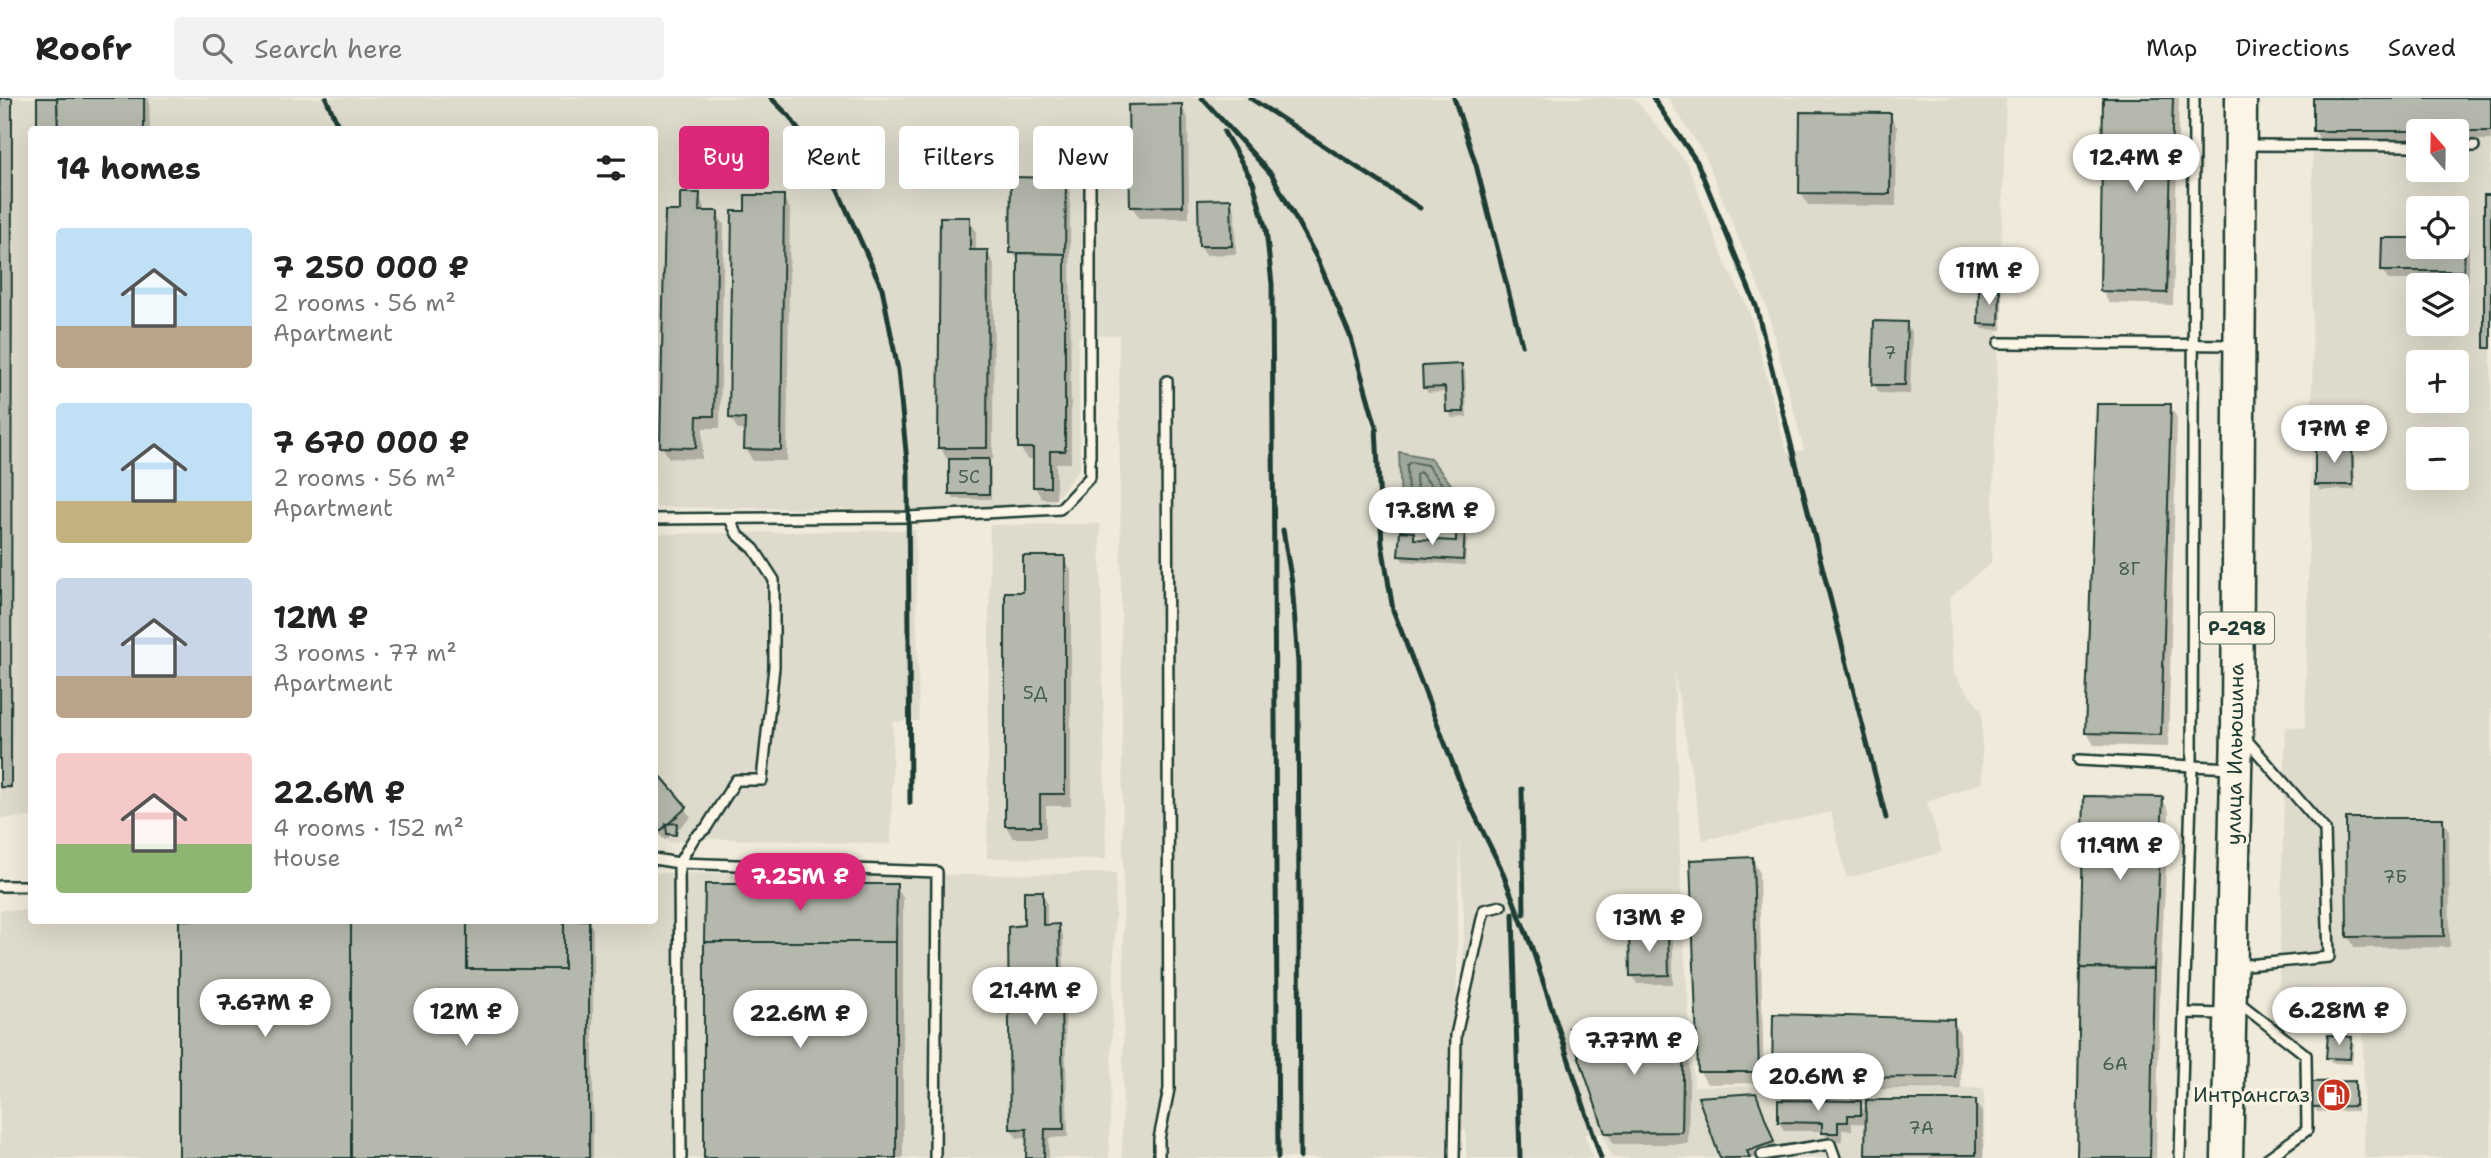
<!DOCTYPE html>
<html lang="en">
<head>
<meta charset="utf-8">
<style>
	:root { --surface:#fff; --page:#f2f2f2; --text:#222; --muted:#767676; --line:#e0e0e0; --accent:#db2777 }
	body { margin:0; font-family:"Shantell Sans",sans-serif; background:var(--page); color:var(--text); height:100vh; display:flex; flex-direction:column; font-size:26px; white-space:nowrap }
	* { box-sizing:border-box; margin:0 }
	p { font-size:23px; color:var(--muted) }
	.icon { flex:none; width:38px; height:38px; fill:none; stroke:currentColor; stroke-width:2; stroke-linecap:round; stroke-linejoin:round }
	.map { position:relative; flex:1; overflow:hidden }
	.panel { position:absolute; left:28px; top:28px; width:630px; height:798px; display:flex; flex-direction:column; background:var(--surface); border-radius:7px; box-shadow:0 7px 28px #0002 }
	.panel>* { flex:none }
	.hud { position:absolute; left:679px; top:28px; width:665px; height:63px; display:flex; gap:14px }
	.needle { width:46px; rotate:340deg }
	.buttons { position:absolute; left:2406px; top:21px; display:grid; gap:14px }
	.buttons a { display:grid; place-items:center; width:63px; height:63px; border-radius:7px; background:var(--surface); box-shadow:0 7px 28px #0002; font-size:35px }
	.price { position:absolute; translate:-50% -60px; padding:0 16px; border-radius:24px; background:#fff; color:#222; font-size:23px; line-height:46px; filter:drop-shadow(0 2px 4px #0008) }
	.price::after { content:''; position:absolute; left:50%; top:42px; width:21px; height:16px; margin-left:-10px; background:inherit; clip-path:polygon(0 0,100% 0,50% 100%) }
	.price.on { background:var(--accent); color:#fff }
	ul { padding:0; list-style:none }
	li { display:flex; align-items:center; gap:21px; height:175px; padding:0 28px }
	li span { display:grid; place-items:center; flex:none; width:196px; height:140px; border-radius:7px; color:#555 }
	li>.icon { margin-inline-start:auto }
	span .icon { width:84px; height:84px; fill:#fffc; stroke-width:1 }
	li b { font-size:30px }
	h2 { display:flex; justify-content:space-between; align-items:center; height:84px; padding:0 28px; font-size:30px }
	.tag { padding:0 24px; border-radius:7px; background:var(--surface); box-shadow:0 7px 28px #0002; font-size:24px; line-height:63px }
	.tag.on { background:var(--accent); color:#fff }
	header { display:flex; align-items:center; gap:42px; box-sizing:border-box; height:98px; padding:0 35px; background:var(--surface); border-bottom:2px solid var(--line) }
	header strong { font-size:33px }
	nav { display:flex; gap:38px; margin-inline-start:auto; font-size:24px }
	.search { width:490px; height:63px; background:var(--page); display:flex; align-items:center; gap:18px; box-sizing:border-box; padding:0 24px; border-radius:7px; color:var(--muted); font-size:26px }
	.map>svg:first-child { display:block }
	.built { fill:#dedbcc; fill-rule:evenodd }
	.water { fill:#9fa89a; stroke:#6c7d71; stroke-width:2 }
	.shadow { fill:#0003 }
	.lines { fill:none; stroke-linecap:round; stroke-linejoin:round }
	.shore { stroke:#52685d; stroke-width:2 }
	.building { fill:#b5b9ad; stroke:#1f3d34; stroke-width:2 }
	.service-casing { stroke:#1f3d34; stroke-width:14 }
	.trunk-casing { stroke:#1f3d34; stroke-width:35 }
	.service { stroke:#fcf5e5; stroke-width:9 }
	.trunk { stroke:#fcf5e5; stroke-width:30 }
	.rail { stroke:#1f3d34; stroke-width:5 }
	.labels { text-anchor:middle; stroke-width:6; stroke-linejoin:round; paint-order:stroke }
	.number-label { font-size:18px; fill:#445c52 }
	.shield { fill:#fcf5e5; stroke:#617469; stroke-width:2 }
	.shield-label { font-size:19px; font-weight:bold; fill:#1f3d34 }
	.street-label { font-size:21px; fill:#1f3d34; stroke:#fcf5e5 }
	.poi-label { font-size:21px; fill:#1f3d34; stroke:#fcf5e5; text-anchor:end }
</style>
</head>
<body>
<header>
<strong>Roofr</strong>
<div class="search"><svg class="icon" aria-label="search" viewBox="0 0 24 24"><circle cx="10" cy="10" r="6"/><path d="M15 15l6 6"/></svg>Search here</div>
<nav><a>Map</a><a>Directions</a><a>Saved</a></nav>
</header>
<div class="map">
<svg width="2491" height="1060" viewBox="0 0 2491 1060">
	<rect width="100%" height="100%" fill="#efeada"/>
	<filter id="ink" filterUnits="userSpaceOnUse"><feTurbulence type="fractalNoise" baseFrequency=".0143" numOctaves="2"/><feDisplacementMap in="SourceGraphic" scale="14" xChannelSelector="R" yChannelSelector="G"/><feConvolveMatrix kernelMatrix="1 2 1 2 8 2 1 2 1" color-interpolation-filters="sRGB"/></filter>
	<g filter="url(#ink)">
		<g class="built">
			<polygon points="0,0 57,0 58,31 32,32 31,719 0,720"/>
			<path d="M78,0H1634L1688,67L1724,162L1749,213L1787,355L1804,352L1766,207L1705,58L1668,0H2006L1991,465L1949,500L1953,575L1982,613V685L1927,704L1942,754L1847,780L1831,714L1703,742L1674,572L1682,820L1694,988L1984,990V1060H1612L1603,1036H1584L1593,1060H1466V1032L1459,1031V1060H1122L1124,890L1119,237L1078,239L1080,370L1053,405L890,412L655,409L654,32L78,31ZM1459,742L1464,818L1459,1009L1456,937Z"/>
			<path d="M2313,0H2491V1060H2364L2363,890L2279,891L2286,629L2305,630L2312,305ZM2418,33H2457V72H2418ZM2418,110H2457V149H2418ZM2418,187H2457V226H2418ZM2418,264H2457V303H2418ZM2418,341H2457V380H2418Z"/>
			<polygon points="1100,426 1106,761 987,760 990,427"/>
			<polygon points="915,432 919,623 893,624 891,746 694,740 672,745 656,738 654,436"/>
			<polygon points="655,775 962,777 1116,775 1109,1060 0,1060 0,812 31,812 32,822 654,822"/>
		</g>
		<polygon class="water" points="1399,354 1430,360 1458,395 1450,418 1401,408"/>
		<g class="shadow">
			<polygon points="0,0 13,0 11,691 0,691"/>
			<polygon points="39,0 149,0 150,32 39,32"/>
			<polygon points="2105,0 2179,0 2173,207 2109,205 2102,193"/>
			<polygon points="2315,0 2491,0 2491,42 2457,42 2457,33 2418,33 2418,42 2320,42 2315,33"/>
			<polygon points="1181,8 1188,20 1189,120 1139,120 1132,108"/>
			<polygon points="1890,17 1897,29 1896,108 1808,107 1801,95"/>
			<polygon points="1065,82 1070,91 1071,365 1056,365 1056,401 1042,401 1035,389 1035,361 1027,361 1020,349 1019,163 1012,154"/>
			<polygon points="699,97 706,115 717,115 724,127 720,330 703,330 702,361 669,360 662,348 681,115"/>
			<polygon points="783,99 790,111 787,363 753,363 746,351 746,332 738,332 731,320 746,115"/>
			<polygon points="1230,103 1235,112 1236,156 1206,157 1200,148"/>
			<polygon points="969,121 976,133 976,154 987,154 994,166 993,362 987,361 991,368 991,401 954,401 951,396 951,361 947,361 940,349"/>
			<polygon points="2383,141 2418,141 2418,149 2457,149 2457,141 2464,141 2469,150 2469,182 2388,182 2383,173"/>
			<polygon points="1999,193 2002,199 2002,232 1983,231 1980,226"/>
			<polygon points="1906,226 1912,235 1910,296 1879,295 1874,286"/>
			<polygon points="1461,268 1465,273 1467,319 1451,320 1447,294 1428,295 1425,290"/>
			<polygon points="2170,308 2177,320 2168,649 2094,647 2087,635"/>
			<polygon points="2351,348 2354,354 2355,392 2320,392 2317,387"/>
			<polygon points="1464,434 1467,440 1465,467 1403,463 1400,458 1413,436 1417,441 1457,445"/>
			<polygon points="1064,460 1071,472 1071,708 1046,708 1046,740 1013,740 1006,728 1025,496"/>
			<polygon points="654,672 691,719 677,732 677,738 670,738 665,742 654,731"/>
			<polygon points="2162,700 2169,713 2160,885 2156,1060 2079,1060"/>
			<polygon points="2442,721 2449,733 2450,849 2355,850 2348,838"/>
			<polygon points="1752,761 1759,773 1764,985 1707,986 1700,974"/>
			<polygon points="896,788 903,800 903,1060 705,1060"/>
			<polygon points="1042,795 1047,804 1047,828 1058,828 1063,837 1068,1039 1049,1040 1049,1060 1028,1060 1028,1039 1017,1040 1011,1031 1026,829"/>
			<polygon points="588,822 593,831 593,1060 180,1060"/>
			<polygon points="1667,835 1673,844 1673,886 1637,886 1632,877"/>
			<polygon points="1953,922 1960,935 1961,991 1780,991 1773,979"/>
			<polygon points="1683,928 1690,940 1688,1046 1614,1046 1607,1034 1630,929 1635,938 1657,939"/>
			<polygon points="2351,941 2354,946 2352,966 2331,965 2328,959"/>
			<polygon points="2354,985 2357,990 2357,1013 2317,1014 2314,1008"/>
			<polygon points="1755,997 1778,1053 1758,1060 1722,1060"/>
			<polygon points="1975,1004 1983,1016 1983,1060 1869,1060 1867,1026 1852,1025 1852,1032 1842,1032 1842,1043 1829,1043 1823,1033 1784,1033 1779,1024 1860,1005 1867,1018"/>
		</g>
		<g class="lines">
			<g class="shore">
				<polygon points="1411,364 1427,367 1449,395 1445,408 1408,401 1407,367"/>
				<polygon points="1420,374 1436,393 1435,398 1417,394 1416,377"/>
			</g>
		</g>
		<g class="building">
			<polygon points="0,0 12,0 11,689 0,689"/>
			<polygon points="37,0 57,0 58,32 37,32"/>
			<polygon points="57,0 144,0 144,32 58,32"/>
			<polygon points="2103,0 2173,0 2167,195 2100,193"/>
			<rect x="2313" y="0" width="178" height="33"/>
			<polygon points="1182,6 1183,108 1130,109 1128,7"/>
			<polygon points="1800,14 1891,15 1890,96 1799,95"/>
			<polygon points="1011,79 1066,80 1065,156 1010,155"/>
			<polygon points="680,95 700,95 699,113 718,113 714,318 697,318 696,350 660,349 665,113 680,113"/>
			<polygon points="745,97 784,97 781,352 744,351 745,321 729,320 732,113 745,113"/>
			<rect x="2484" y="97" width="7" height="153"/>
			<polygon points="1231,101 1232,148 1199,148 1198,102"/>
			<polygon points="940,119 970,119 970,152 988,152 987,350 938,350"/>
			<polygon points="2382,140 2418,140 2418,149 2457,149 2457,140 2465,140 2464,173 2381,173"/>
			<polygon points="1018,155 1065,156 1065,353 1050,353 1050,389 1033,389 1033,350 1018,350"/>
			<polygon points="1979,191 2000,192 1999,227 1978,226"/>
			<polygon points="1874,223 1907,224 1905,287 1872,287"/>
			<polygon points="1462,266 1464,314 1446,314 1445,289 1423,290 1422,268"/>
			<polygon points="2097,306 2171,306 2161,637 2085,635"/>
			<polygon points="2315,347 2352,347 2353,387 2315,387"/>
			<rect x="949" y="361" width="40" height="35"/>
			<polygon points="1456,432 1465,432 1463,462 1398,458 1400,433 1414,434 1414,441 1456,443"/>
			<polygon points="1023,458 1065,458 1065,696 1040,696 1040,728 1005,728 1005,494 1023,494"/>
			<polygon points="654,670 687,709 659,734 654,729"/>
			<polygon points="2084,698 2163,699 2154,871 2080,870"/>
			<polygon points="2346,720 2443,720 2444,838 2347,839"/>
			<polygon points="677,725 676,737 667,736 666,726"/>
			<polygon points="1753,759 1759,974 1698,974 1690,762"/>
			<polygon points="705,786 897,786 896,844 704,844"/>
			<polygon points="1024,793 1043,793 1043,827 1059,826 1064,1031 1045,1031 1044,1060 1026,1060 1027,1031 1010,1031 1008,829 1024,827"/>
			<rect x="179" y="822" width="172" height="238"/>
			<polygon points="351,822 467,822 467,871 564,871 564,822 589,822 589,1060 351,1060"/>
			<rect x="467" y="822" width="97" height="49"/>
			<polygon points="1668,833 1669,877 1630,878 1629,834"/>
			<rect x="704" y="844" width="192" height="216"/>
			<polygon points="2080,870 2154,871 2150,1060 2077,1060"/>
			<polygon points="1773,916 1954,921 1955,979 1772,980"/>
			<polygon points="1684,926 1682,1034 1605,1035 1569,930 1631,927 1632,936 1655,937 1656,927"/>
			<polygon points="2328,937 2352,939 2350,961 2326,960"/>
			<polygon points="2355,983 2355,1008 2312,1009 2312,984"/>
			<polygon points="1756,995 1774,1044 1747,1053 1750,1060 1720,1060 1698,999"/>
			<polygon points="1778,1002 1861,1003 1861,1017 1848,1017 1848,1024 1838,1024 1838,1035 1822,1035 1822,1025 1778,1024"/>
			<polygon points="1866,1002 1976,1002 1976,1057 1865,1057"/>
		</g>
		<g class="lines">
			<defs>
				<g id="service">
					<polyline points="2246,47 2418,48"/>
					<polyline points="2457,48 2474,48"/>
					<polyline points="1999,245 2235,247"/>
					<polyline points="654,421 908,419 1060,411 1090,379 1090,89"/>
					<polyline points="730,421 737,436 754,451 774,482 774,569 762,682 736,682 706,730 694,740 679,765 937,774 935,1060"/>
					<polyline points="2079,662 2231,670"/>
					<polyline points="654,761 679,765 681,1060"/>
					<polyline points="0,788 32,788"/>
					<polyline points="2236,868 2329,859 2325,732 2245,640"/>
					<polyline points="2237,903 2306,957 2307,1032 2268,1060"/>
					<polyline points="2184,915 2192,668 2194,0"/>
					<polyline points="1762,1057 1830,1046 1835,1060"/>
					<polyline points="1159,1060 1159,1041 1169,991 1167,283"/>
					<polyline points="1454,1060 1456,937 1484,812 1501,808"/>
					<polyline points="2180,1060 2184,915 2225,916"/>
				</g>
				<polyline id="trunk" points="2227,1060 2237,631 2241,0"/>
			</defs>
			<use href="#service" class="service-casing"/>
			<use href="#trunk" class="trunk-casing"/>
			<use href="#service" class="service"/>
			<use href="#trunk" class="trunk"/>
			<g class="rail">
				<polyline points="326,0 340,32"/>
				<polyline points="771,0 790,19 838,93 882,190 898,272 908,374 910,705"/>
				<polyline points="1202,0 1272,77 1318,162 1351,240 1376,329 1382,446 1393,512 1465,697 1500,768 1532,850 1601,1060"/>
				<polyline points="1250,0 1420,110"/>
				<polyline points="1454,0 1476,67 1522,247"/>
				<polyline points="1653,0 1697,64 1756,208 1886,720"/>
				<polyline points="1224,34 1253,84 1266,132 1272,186 1278,1060"/>
				<polyline points="1283,432 1292,485 1298,565 1300,1060"/>
				<polyline points="1522,691 1524,816"/>
				<polyline points="1513,816 1520,1060"/>
			</g>
		</g>
	</g>
	<defs>
		<symbol id="fuel-disc" viewBox="-11 -11 22 22"><circle r="9.5" fill="#c8321e" stroke="#fcf5e5"/><path d="M-5.5-6h7V0h2V4h1.3V-2.5L3-4.5l.8-.8L6-3V5H2.5V1h-1V6h-7ZM-4.2-4.7v3.2H.2V-4.7Z" fill="#fff"/></symbol>
	</defs>
	<g fill-rule="evenodd">
		<use href="#fuel-disc" x="2315" y="978" width="38" height="38"/>
	</g>
	<g class="labels">
		<g class="number-label">
			<text x="1890" y="261">7</text>
			<text x="969" y="385">5С</text>
			<text x="2129" y="477">8Г</text>
			<text x="1035" y="601">5Д</text>
			<text x="2395" y="785">7Б</text>
			<text x="2115" y="972">6А</text>
			<text x="1921" y="1036">7А</text>
		</g>
		<rect class="shield" x="2200" y="514.5" width="74" height="31" rx="5"/>
		<g class="shield-label">
			<text x="2237" y="537">Р-298</text>
		</g>
		<g class="street-label">
			<text transform="translate(2235 656) rotate(-89)" y="7">улица Ильюшина</text>
		</g>
		<g class="poi-label">
			<text x="2310" y="1004">Интрансгаз</text>
		</g>
	</g>
</svg>
<div class="buttons">
<a><svg class="needle" viewBox="-14 -14 28 28"><path d="M0-13l5 13h-10z" fill="#e53935"/><path d="M0 13l5-13h-10z" fill="#767676"/></svg></a>
<a><svg class="icon" aria-label="locate" viewBox="0 0 24 24"><circle cx="12" cy="12" r="6"/><path d="M12 2v4M12 18v4M2 12h4M18 12h4"/></svg></a>
<a><svg class="icon" aria-label="layers" viewBox="0 0 24 24"><path d="M12 4l9 5-9 5-9-5zM3 14l9 5 9-5"/></svg></a>
<a>+</a>
<a>−</a>
</div>
<b class="price" style="left:2136px;top:96px">12.4M ₽</b>
<b class="price" style="left:1989px;top:209px">11M ₽</b>
<b class="price" style="left:2334px;top:367px">17M ₽</b>
<b class="price" style="left:1432px;top:449px">17.8M ₽</b>
<b class="price" style="left:2120px;top:784px">11.9M ₽</b>
<b class="price on" style="left:800px;top:815px">7.25M ₽</b>
<b class="price" style="left:1649px;top:856px">13M ₽</b>
<b class="price" style="left:1035px;top:929px">21.4M ₽</b>
<b class="price" style="left:265px;top:941px">7.67M ₽</b>
<b class="price" style="left:2339px;top:949px">6.28M ₽</b>
<b class="price" style="left:466px;top:950px">12M ₽</b>
<b class="price" style="left:800px;top:952px">22.6M ₽</b>
<b class="price" style="left:1634px;top:979px">7.77M ₽</b>
<b class="price" style="left:1818px;top:1015px">20.6M ₽</b>
<div class="hud">
<a class="tag on">Buy</a>
<a class="tag">Rent</a>
<a class="tag">Filters</a>
<a class="tag">New</a>
</div>
<section class="panel">
<h2>14 homes<svg class="icon" aria-label="filters" viewBox="0 0 24 24"><path d="M4 7h16M4 17h16"/><circle cx="9" cy="7" r="2"/><circle cx="15" cy="17" r="2"/></svg></h2>
<ul>
<li><span style="background:linear-gradient(#bfe0f5 70%,#b9a48a 0)"><svg class="icon" aria-label="home" viewBox="0 0 24 24"><path d="M3 11l9-7 9 7M6 9v11h12V9"/></svg></span><div><b>7 250 000 ₽</b><p>2 rooms · 56 m²</p><p>Apartment</p></div></li>
<li><span style="background:linear-gradient(#bfe0f5 70%,#c2b280 0)"><svg class="icon" aria-label="home" viewBox="0 0 24 24"><path d="M3 11l9-7 9 7M6 9v11h12V9"/></svg></span><div><b>7 670 000 ₽</b><p>2 rooms · 56 m²</p><p>Apartment</p></div></li>
<li><span style="background:linear-gradient(#c9d6e8 70%,#b9a48a 0)"><svg class="icon" aria-label="home" viewBox="0 0 24 24"><path d="M3 11l9-7 9 7M6 9v11h12V9"/></svg></span><div><b>12M ₽</b><p>3 rooms · 77 m²</p><p>Apartment</p></div></li>
<li><span style="background:linear-gradient(#f6c9c9 65%,#8fb573 0)"><svg class="icon" aria-label="home" viewBox="0 0 24 24"><path d="M3 11l9-7 9 7M6 9v11h12V9"/></svg></span><div><b>22.6M ₽</b><p>4 rooms · 152 m²</p><p>House</p></div></li>
</ul>
</section>
</div>
</body>
</html>
